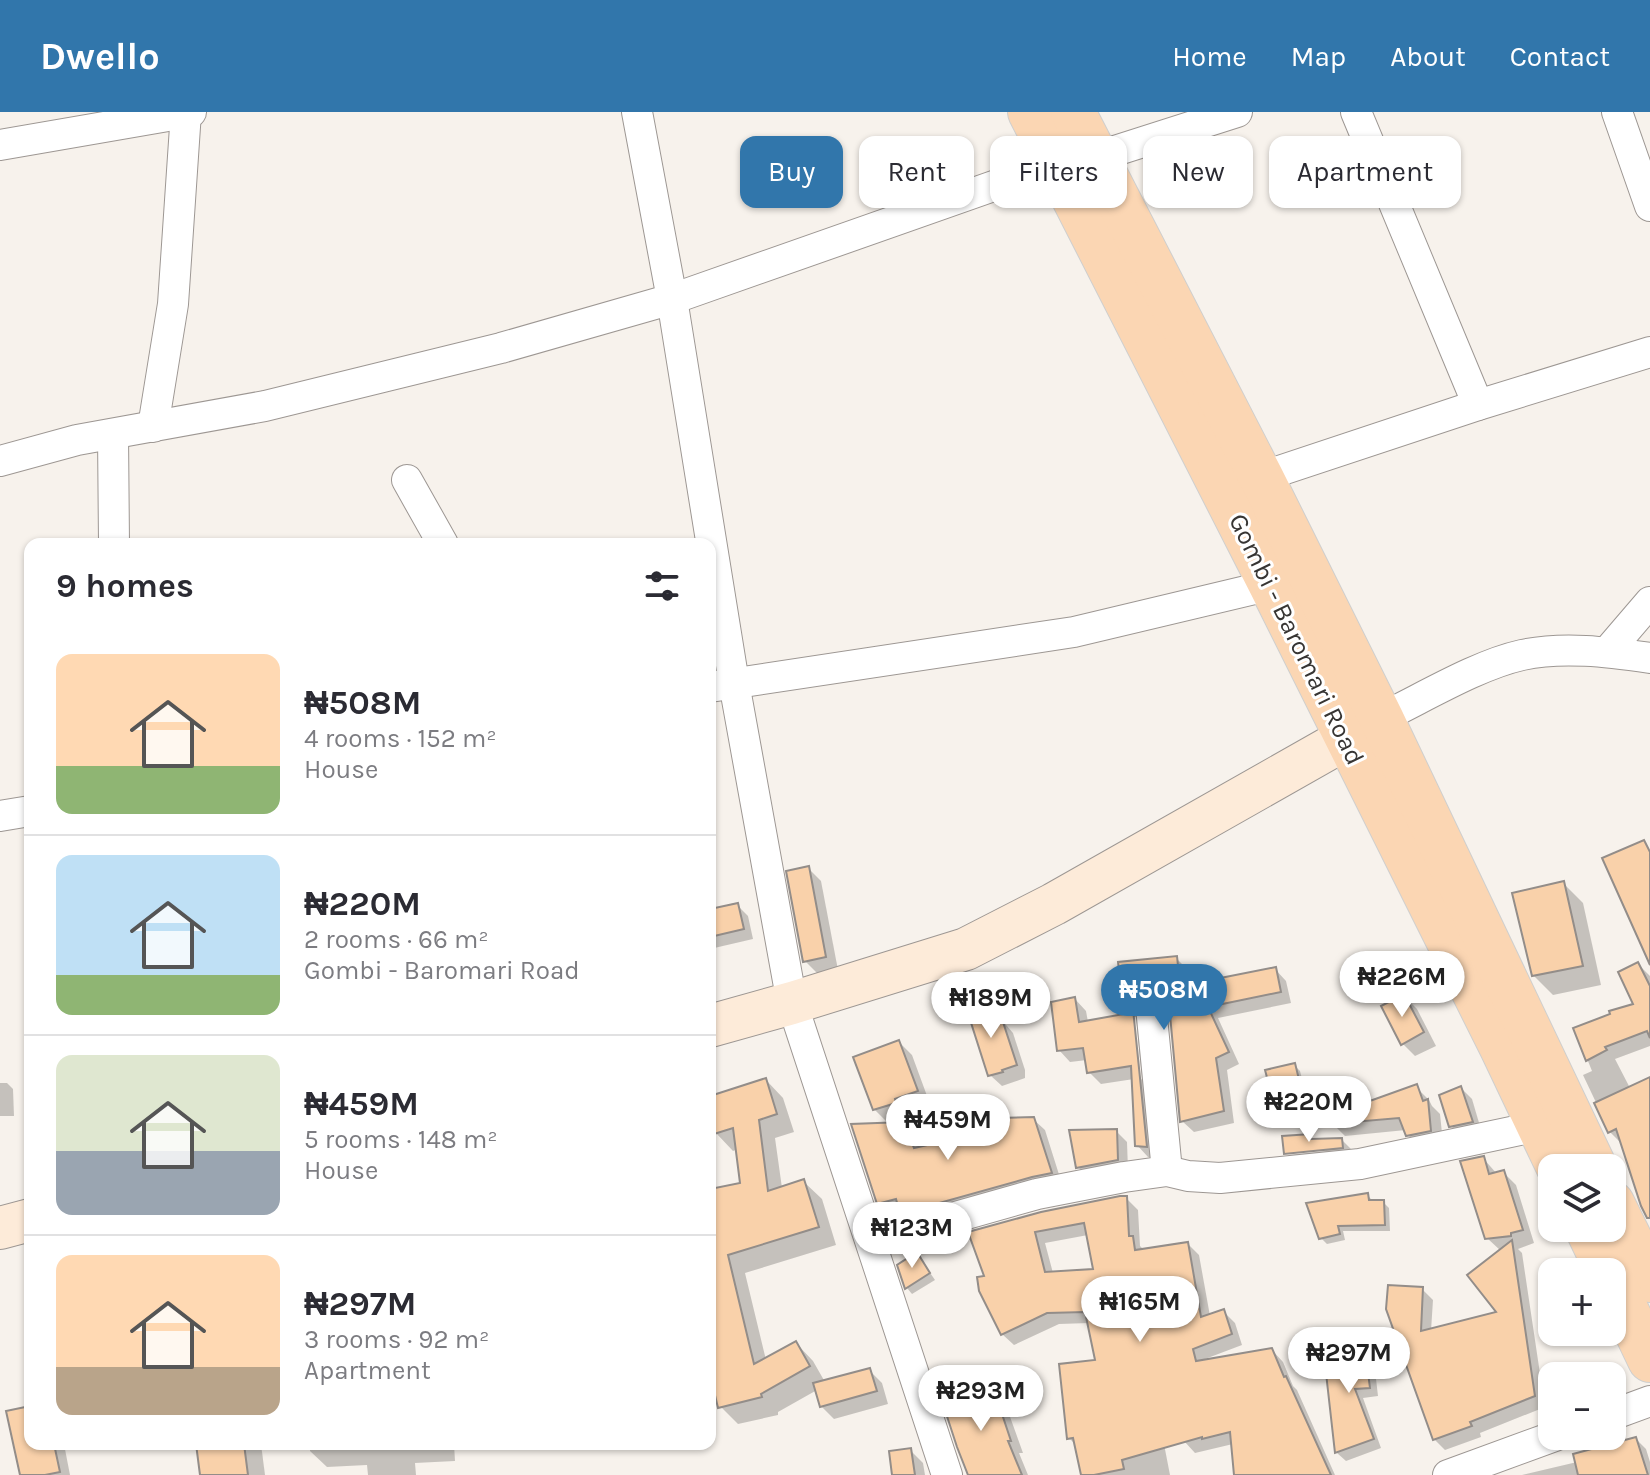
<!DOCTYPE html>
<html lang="en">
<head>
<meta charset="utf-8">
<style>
	:root { --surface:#fff; --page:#f2f2f3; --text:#2b2b33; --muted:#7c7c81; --line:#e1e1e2; --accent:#3176ab }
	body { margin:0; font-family:Karla,sans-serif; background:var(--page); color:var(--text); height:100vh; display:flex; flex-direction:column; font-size:30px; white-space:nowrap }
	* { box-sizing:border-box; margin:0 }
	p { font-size:26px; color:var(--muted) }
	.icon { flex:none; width:44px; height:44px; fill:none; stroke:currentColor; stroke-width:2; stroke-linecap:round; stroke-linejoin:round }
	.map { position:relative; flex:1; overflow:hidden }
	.drawer { position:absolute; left:24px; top:426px; width:692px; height:912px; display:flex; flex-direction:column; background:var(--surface); border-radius:16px; box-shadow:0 2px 6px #0004 }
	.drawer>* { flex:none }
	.banner { position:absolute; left:740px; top:24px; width:760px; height:72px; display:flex; gap:16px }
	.controls { position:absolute; left:1538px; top:1042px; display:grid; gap:16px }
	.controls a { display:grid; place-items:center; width:88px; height:88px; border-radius:16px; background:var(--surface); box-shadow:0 2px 6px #0004; font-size:40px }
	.price { position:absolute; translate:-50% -68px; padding:0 18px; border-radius:28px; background:#fff; color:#222; font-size:26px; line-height:52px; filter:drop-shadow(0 2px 4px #0008) }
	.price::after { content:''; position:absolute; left:50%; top:48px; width:24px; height:18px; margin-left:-12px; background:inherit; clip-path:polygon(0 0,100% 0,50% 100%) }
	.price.selected { background:var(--accent); color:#fff }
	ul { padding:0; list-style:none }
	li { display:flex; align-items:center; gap:24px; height:200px; padding:0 32px }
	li+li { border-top:2px solid var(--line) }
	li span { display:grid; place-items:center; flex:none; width:224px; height:160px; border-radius:16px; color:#555 }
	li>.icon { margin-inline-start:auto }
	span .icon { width:96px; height:96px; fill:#fffc; stroke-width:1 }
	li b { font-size:34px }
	h2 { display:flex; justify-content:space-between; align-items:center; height:96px; padding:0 32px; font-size:34px }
	.chip { padding:0 28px; border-radius:16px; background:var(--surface); box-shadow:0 2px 6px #0004; font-size:28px; line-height:72px }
	.chip.selected { background:var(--accent); color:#fff }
	header { display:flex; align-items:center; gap:48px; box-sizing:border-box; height:112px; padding:0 40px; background:var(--accent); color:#fff }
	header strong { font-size:38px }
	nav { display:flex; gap:44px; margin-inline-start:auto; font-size:28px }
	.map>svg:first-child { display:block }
	.shadow { fill:#0003; fill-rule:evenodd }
	.building { fill:#f9d1aa; stroke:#938d89; stroke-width:2; fill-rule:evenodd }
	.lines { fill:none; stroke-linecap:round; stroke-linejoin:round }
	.street-casing { stroke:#9d9793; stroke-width:32 }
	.secondary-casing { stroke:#9d9793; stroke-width:44 }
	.primary-casing { stroke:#cfcfce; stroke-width:46 }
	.street { stroke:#fff; stroke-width:30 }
	.secondary { stroke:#fdebd9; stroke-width:42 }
	.primary { stroke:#fbd6b3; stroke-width:44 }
	.labels { text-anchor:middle; stroke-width:6; stroke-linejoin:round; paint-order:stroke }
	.street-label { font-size:26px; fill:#373533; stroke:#fff }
</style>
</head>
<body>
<header>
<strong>Dwello</strong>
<nav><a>Home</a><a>Map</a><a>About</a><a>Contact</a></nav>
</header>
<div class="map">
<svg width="1650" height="1363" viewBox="0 0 1650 1363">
	<rect width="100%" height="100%" fill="#f7f2ec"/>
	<g class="shadow">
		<polygon points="808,756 821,769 838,858 818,862 805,849"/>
		<polygon points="1564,772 1583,791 1601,873 1553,883 1533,863"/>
		<polygon points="737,793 748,804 753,827 710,837 710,799"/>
		<path d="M1176,846L1188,858L1189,874L1275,857L1286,869L1291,891L1218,906L1239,952L1227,958L1234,1011L1194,1020L1182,1009L1169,889L1161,888L1157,1045H1148L1137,1033L1134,967L1101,972L1089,960L1087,948L1070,950L1059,938L1075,887L1086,899L1088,910L1126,903L1120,852ZM1132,905H1136L1142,968L1138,963Z"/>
		<polygon points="1638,852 1650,864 1650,934 1615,947 1630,976 1650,967 1650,1100 1622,1032 1610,1020 1583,963 1592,959 1575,917 1636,893"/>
		<polygon points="1404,884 1417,897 1436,934 1415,944 1402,931"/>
		<polygon points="989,893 1013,921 1025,958 1025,966 1002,974 990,963"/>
		<polygon points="899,930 912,943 930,992 906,1000 907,1004 887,1010 874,997"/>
		<polygon points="1294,953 1300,959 1307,986 1281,992 1275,986"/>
		<polygon points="766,968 783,986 794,1020 775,1026 782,1076 804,1070 822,1087 836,1133 745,1161 766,1248 796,1231 813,1249 825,1270 869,1258 882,1271 888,1292 834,1307 821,1294 817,1278 778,1300 778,1303 738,1312 720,1294 716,1280 710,1282 710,1079 742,1072 738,1037 733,1039 716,1021 710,1004 710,986"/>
		<polygon points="0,971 7,971 13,977 14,1004 0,1004"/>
		<polygon points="1416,975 1429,988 1432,994 1440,1002 1443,1031 1421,1036 1408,1023 1406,1018 1345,1024 1331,1010"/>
		<polygon points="1461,976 1472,987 1482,1021 1462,1025 1451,1014"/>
		<polygon points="1033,1007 1045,1018 1062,1072 913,1112 901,1099 890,1102 879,1091 903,1012 914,1024 920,1037 999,1019"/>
		<polygon points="1116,1019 1127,1030 1128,1058 1089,1066 1078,1055"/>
		<polygon points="1310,1024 1315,1029 1342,1028 1353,1039 1297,1052 1288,1043 1326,1039 1323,1036 1285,1039"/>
		<polygon points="1483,1046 1497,1062 1503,1060 1516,1073 1534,1131 1518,1137 1522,1141 1545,1295 1480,1321 1481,1325 1445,1338 1434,1327 1388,1197 1422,1177 1433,1188 1431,1219 1500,1201 1501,1139 1487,1126"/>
		<polygon points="1368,1084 1374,1090 1383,1090 1389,1096 1390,1119 1343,1119 1345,1128 1327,1132 1321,1126"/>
		<path d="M1126,1086L1138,1098L1140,1134L1144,1138L1188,1132L1199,1143L1210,1204L1223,1199L1235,1211L1242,1233L1205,1247L1206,1249L1272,1238L1283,1250L1293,1274L1297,1278L1335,1363H1236L1233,1332L1195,1341L1184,1329L1151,1265L1170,1363H1083L1076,1333L1069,1326L1098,1250L1090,1211L1059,1212L1014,1233L1002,1222L987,1166L971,1122ZM1088,1123L1096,1159L1053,1161L1045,1131Z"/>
		<polygon points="922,1149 935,1168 912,1182 907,1176 899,1154"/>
		<polygon points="1363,1223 1372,1232 1378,1284 1363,1286 1381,1336 1346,1349 1337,1341 1328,1263 1346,1260"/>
		<polygon points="991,1275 1004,1288 1023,1341 1019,1341 1028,1363 970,1363"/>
		<polygon points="30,1296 30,1332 64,1332 70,1363 22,1363"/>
		<polygon points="1636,1327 1646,1337 1650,1350 1650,1363 1522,1363 1577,1350"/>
		<polygon points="198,1332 261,1332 265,1363 202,1363"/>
		<polygon points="310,1332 454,1332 455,1349 415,1351 416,1363 368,1363 367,1353 327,1355 310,1339"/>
		<polygon points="910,1338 923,1351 925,1363 894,1363"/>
	</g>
	<g class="building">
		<polygon points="1644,728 1650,740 1650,853 1602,746"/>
		<polygon points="809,754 826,845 803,850 786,759"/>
		<polygon points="1564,769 1583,854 1532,864 1512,781"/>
		<polygon points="738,791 744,817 710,825 710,797"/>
		<polygon points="1177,844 1180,874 1276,855 1281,880 1208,895 1229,940 1216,946 1224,999 1180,1010 1169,892 1165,884 1158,878 1148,877 1140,881 1134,888 1133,897 1147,1035 1135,1034 1131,954 1087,961 1083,936 1057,939 1051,890 1075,885 1079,910 1124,902 1118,850"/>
		<polygon points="1638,850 1650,874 1650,926 1647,919 1605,935 1607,938 1586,949 1573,916 1610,902 1609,899 1633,892 1618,860"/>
		<polygon points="1404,882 1424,920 1401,933 1381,894"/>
		<polygon points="989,891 993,910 1002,907 1017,953 1002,958 1003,960 988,964 966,895"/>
		<polygon points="899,928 918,979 895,987 896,991 873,998 853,945"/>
		<polygon points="1295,951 1302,980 1273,988 1265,958"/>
		<polygon points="1650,965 1650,1106 1647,1106 1641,1094 1616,1017 1608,1021 1594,991"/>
		<polygon points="766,966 777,1002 759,1008 768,1079 804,1067 819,1115 728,1143 754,1252 796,1229 810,1254 761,1282 762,1285 718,1296 710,1262 710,1105 713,1105 710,1090 710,1077 740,1071 733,1016 714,1022 710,1010 710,984"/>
		<polygon points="1417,972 1423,989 1428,987 1431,1019 1406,1024 1399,1006 1330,1012 1328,1004"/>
		<polygon points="1461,974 1473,1010 1449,1015 1439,983"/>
		<polygon points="1034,1005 1052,1061 1032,1065 900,1102 896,1087 877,1092 851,1012 904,1010 914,1036 997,1017 997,1006"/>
		<polygon points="1117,1017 1118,1048 1076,1056 1069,1018"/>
		<polygon points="1311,1022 1311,1027 1342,1026 1343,1036 1284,1042 1282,1024"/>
		<polygon points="1484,1044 1489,1062 1504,1058 1523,1118 1511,1121 1511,1124 1485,1127 1460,1049"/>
		<polygon points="1368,1081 1369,1088 1384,1088 1385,1113 1338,1114 1340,1122 1319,1127 1306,1091"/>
		<path d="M1120,1084H1127L1129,1124H1133L1135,1138L1188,1130L1201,1205L1224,1197L1232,1222L1193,1237L1196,1249L1272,1236L1284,1265L1286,1264L1331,1363H1234L1230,1320L1202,1327V1325L1122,1348L1124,1357L1094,1363H1081L1073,1326L1067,1327L1059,1252L1095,1248L1085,1200L1047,1201L1001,1223L979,1179L977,1165L984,1164L968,1120L1041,1100ZM1084,1111L1093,1157L1045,1160L1035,1120Z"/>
		<polygon points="1512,1128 1535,1284 1470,1310 1472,1314 1433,1328 1386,1197 1388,1173 1423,1175 1421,1219 1496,1200 1467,1163"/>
		<polygon points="917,1140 930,1161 905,1177 897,1153"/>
		<polygon points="1363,1221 1370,1276 1355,1277 1374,1327 1335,1341 1326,1261 1344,1259 1338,1225"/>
		<polygon points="870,1256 877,1279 820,1295 813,1271"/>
		<polygon points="992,1272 1011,1329 1008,1329 1022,1363 968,1363 957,1335 942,1289"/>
		<polygon points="30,1294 30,1332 54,1332 60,1360 45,1363 20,1363 6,1299"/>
		<polygon points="1636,1325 1648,1363 1578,1363 1573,1342"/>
		<polygon points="196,1332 244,1332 248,1363 200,1363"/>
		<polygon points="911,1336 915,1363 892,1363 889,1339"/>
	</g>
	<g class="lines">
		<defs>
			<g id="street">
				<polyline points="637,0 672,187 734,571 792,891 947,1363"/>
				<polyline points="1356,0 1478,293"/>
				<polyline points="1617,0 1650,94"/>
				<polyline points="0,33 191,0"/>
				<polyline points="1096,45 1237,0"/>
				<polyline points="153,315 173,192 186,0"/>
				<polyline points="113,322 114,432"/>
				<polyline points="0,349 77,328 265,294 501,236 672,187 1056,52"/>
				<polyline points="1261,365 1478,293 1650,240"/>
				<polyline points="407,368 443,432"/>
				<polyline points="1608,539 1650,490"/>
				<polyline points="710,575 1074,520 1271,473"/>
				<path d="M1381,606C1423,586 1477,553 1522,543C1563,534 1608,540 1650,546"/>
				<polyline points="0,704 30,699"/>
				<polyline points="1151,895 1167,1059"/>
				<polyline points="871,1129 1037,1082 1124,1065 1167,1059 1188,1064 1220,1066 1360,1052 1539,1014"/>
				<polyline points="1612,1303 1650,1289"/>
				<polyline points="1448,1363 1555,1324"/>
			</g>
			<g id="secondary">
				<polyline points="710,914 792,891 966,837 1054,792 1377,609"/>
				<polyline points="0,1116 30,1108"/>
			</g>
			<g id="primary">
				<polyline points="1030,0 1271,473 1502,936 1559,1056"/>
				<polyline points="1073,0 1261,365 1381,606 1595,1056"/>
				<polyline points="1612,1091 1650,1168"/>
				<polyline points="1587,1116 1608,1160"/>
				<polyline points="1612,1168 1650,1248"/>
			</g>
		</defs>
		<use href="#street" class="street-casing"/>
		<use href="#secondary" class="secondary-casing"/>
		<use href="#primary" class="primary-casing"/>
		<use href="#street" class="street"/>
		<use href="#secondary" class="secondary"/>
		<use href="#primary" class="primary"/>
	</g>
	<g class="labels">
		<g class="street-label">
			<text transform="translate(1297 527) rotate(64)" y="9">Gombi - Baromari Road</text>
		</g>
	</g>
</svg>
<div class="controls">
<a><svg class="icon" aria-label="layers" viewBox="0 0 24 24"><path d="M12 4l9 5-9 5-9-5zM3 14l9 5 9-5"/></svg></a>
<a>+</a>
<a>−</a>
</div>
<b class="price" style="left:1402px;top:907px">₦226M</b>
<b class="price selected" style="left:1164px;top:920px">₦508M</b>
<b class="price" style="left:991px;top:928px">₦189M</b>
<b class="price" style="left:1309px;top:1032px">₦220M</b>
<b class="price" style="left:948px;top:1050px">₦459M</b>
<b class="price" style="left:912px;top:1158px">₦123M</b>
<b class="price" style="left:1140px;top:1232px">₦165M</b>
<b class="price" style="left:1349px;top:1283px">₦297M</b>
<b class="price" style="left:981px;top:1321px">₦293M</b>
<div class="banner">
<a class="chip selected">Buy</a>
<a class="chip">Rent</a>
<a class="chip">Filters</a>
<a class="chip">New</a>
<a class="chip">Apartment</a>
</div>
<section class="drawer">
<h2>9 homes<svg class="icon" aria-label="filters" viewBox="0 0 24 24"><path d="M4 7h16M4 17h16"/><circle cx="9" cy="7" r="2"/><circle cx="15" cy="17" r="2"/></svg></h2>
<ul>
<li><span style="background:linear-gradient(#ffd9b3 70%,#8fb573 0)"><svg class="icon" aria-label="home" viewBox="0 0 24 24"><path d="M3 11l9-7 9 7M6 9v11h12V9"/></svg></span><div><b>₦508M</b><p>4 rooms · 152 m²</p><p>House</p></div></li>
<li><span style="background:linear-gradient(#bfe0f5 75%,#8fb573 0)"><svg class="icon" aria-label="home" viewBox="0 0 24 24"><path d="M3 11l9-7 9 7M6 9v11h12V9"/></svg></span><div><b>₦220M</b><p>2 rooms · 66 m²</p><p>Gombi - Baromari Road</p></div></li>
<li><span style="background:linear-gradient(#dfe7d0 60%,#9aa5b1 0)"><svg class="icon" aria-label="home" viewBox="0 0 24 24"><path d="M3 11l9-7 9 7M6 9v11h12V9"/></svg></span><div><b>₦459M</b><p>5 rooms · 148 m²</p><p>House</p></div></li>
<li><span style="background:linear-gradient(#ffd9b3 70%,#b9a48a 0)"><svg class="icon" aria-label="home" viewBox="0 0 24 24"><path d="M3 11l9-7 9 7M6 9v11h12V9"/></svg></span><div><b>₦297M</b><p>3 rooms · 92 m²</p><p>Apartment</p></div></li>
</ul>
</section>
</div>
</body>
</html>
